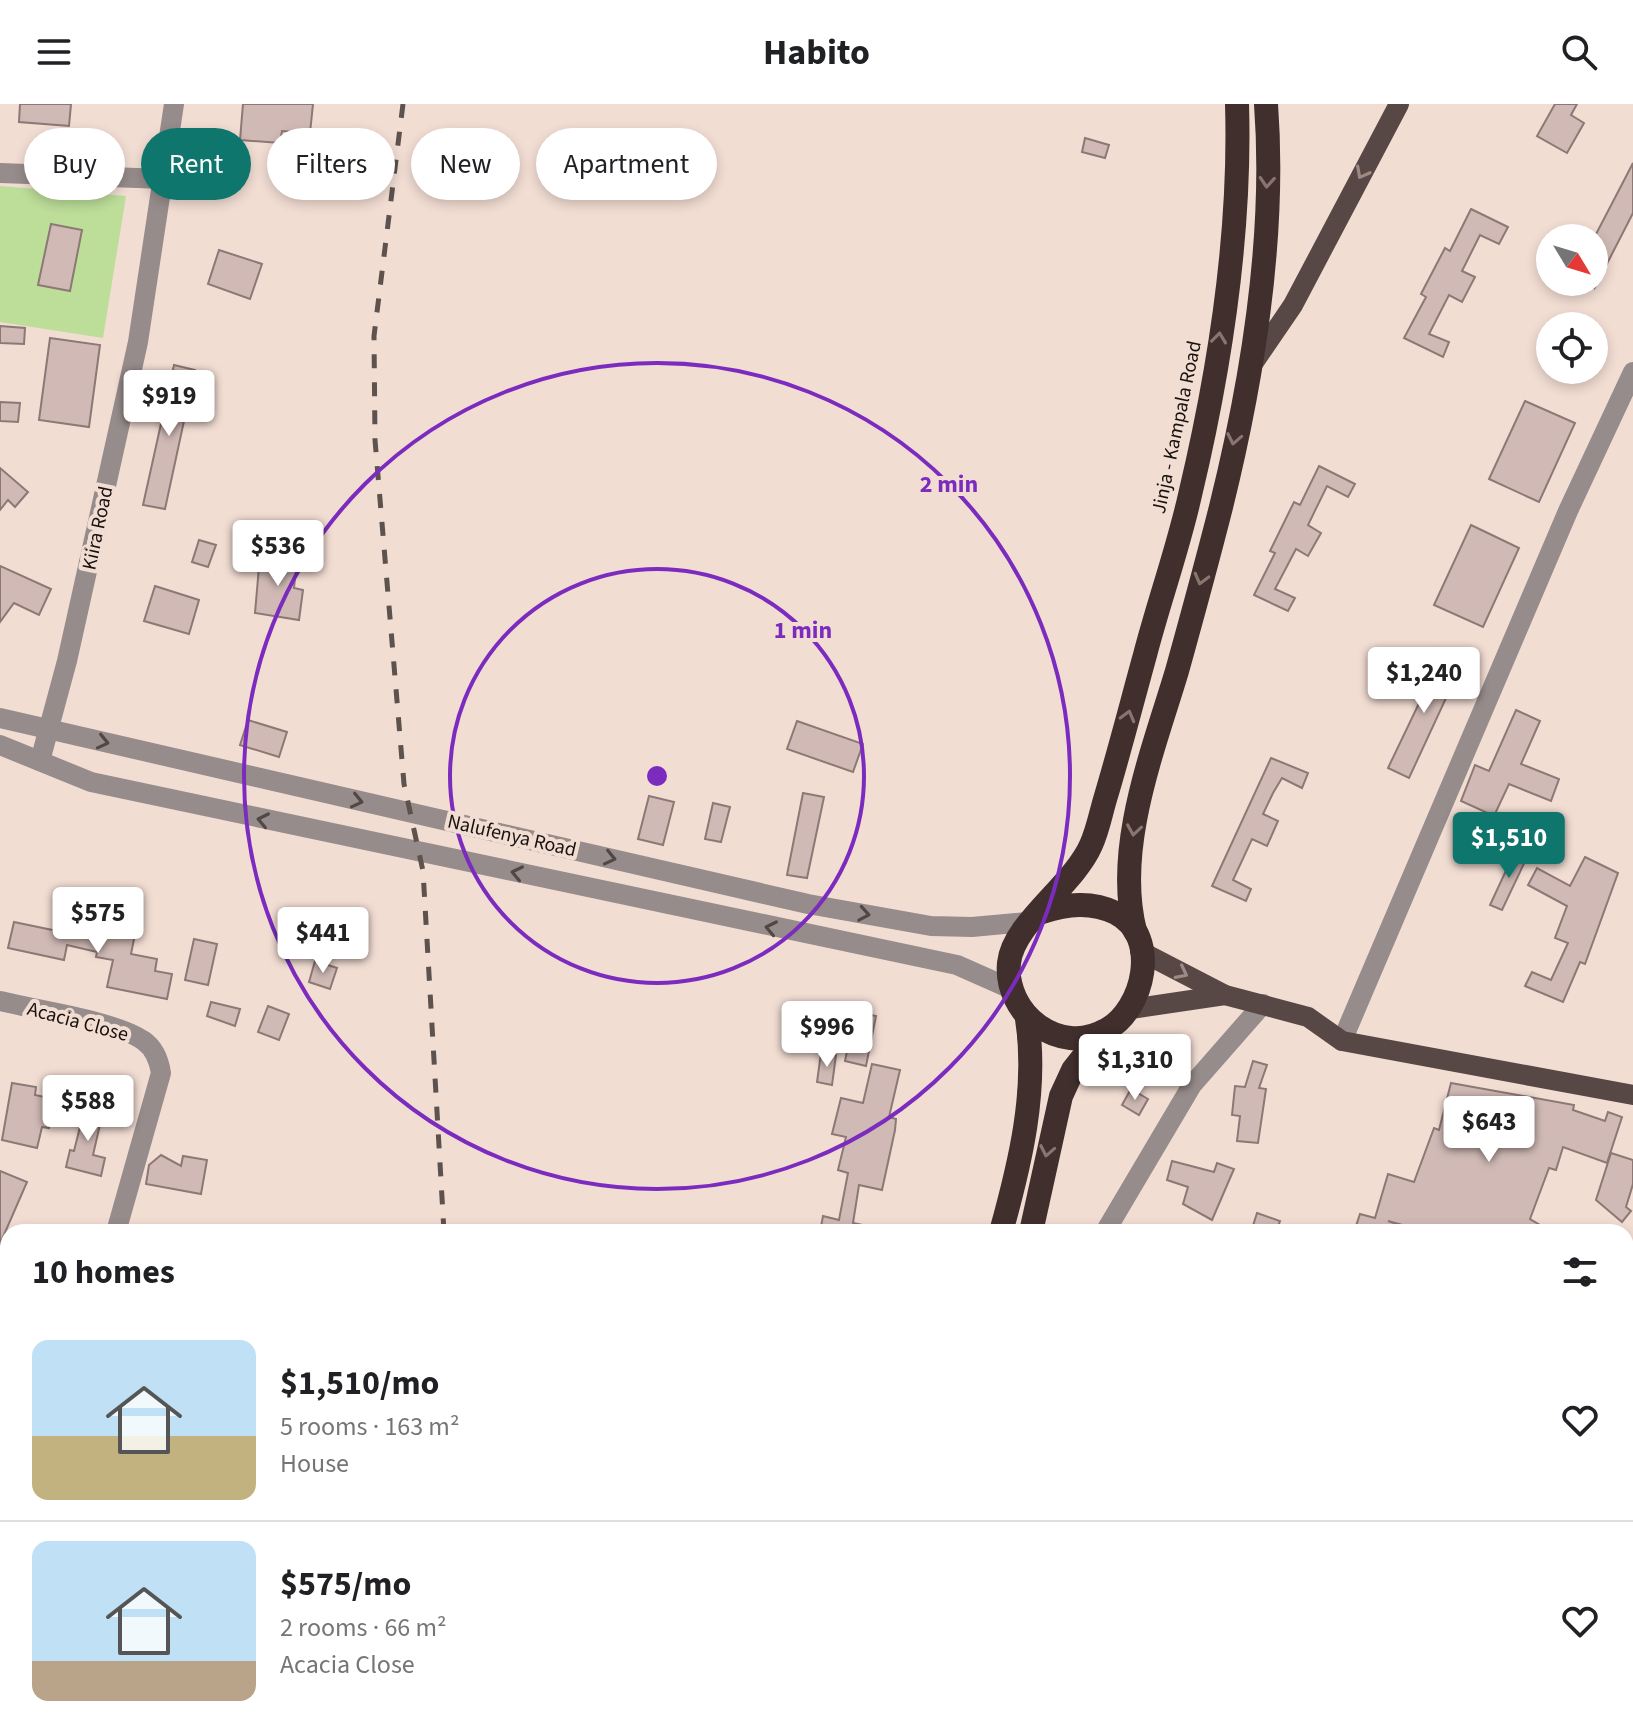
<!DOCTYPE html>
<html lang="en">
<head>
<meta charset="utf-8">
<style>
	:root { --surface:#fff; --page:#f6f6f6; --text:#202124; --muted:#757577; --line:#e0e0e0; --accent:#0f766e }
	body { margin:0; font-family:"Source Sans 3",sans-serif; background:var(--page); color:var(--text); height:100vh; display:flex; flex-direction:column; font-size:30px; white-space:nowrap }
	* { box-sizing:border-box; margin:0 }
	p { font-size:26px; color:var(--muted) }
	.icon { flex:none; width:44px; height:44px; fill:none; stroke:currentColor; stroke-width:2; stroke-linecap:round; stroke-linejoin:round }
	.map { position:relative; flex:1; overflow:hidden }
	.side { position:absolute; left:0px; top:1120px; width:1634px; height:512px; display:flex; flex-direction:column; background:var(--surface); border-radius:24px 24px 0 0; box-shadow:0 4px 12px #0003 }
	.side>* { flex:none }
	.banner { position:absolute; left:24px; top:24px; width:800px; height:72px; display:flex; gap:16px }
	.needle { width:52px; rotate:128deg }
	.controls { position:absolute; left:1536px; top:120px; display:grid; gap:16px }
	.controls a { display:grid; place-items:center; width:72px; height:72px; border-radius:50%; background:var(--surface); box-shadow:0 4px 12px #0003; font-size:40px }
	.price { position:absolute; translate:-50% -68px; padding:0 18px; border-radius:8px; background:#fff; color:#222; font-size:26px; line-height:52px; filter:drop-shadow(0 2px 4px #0008) }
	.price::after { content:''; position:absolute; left:50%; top:48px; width:24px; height:18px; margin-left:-12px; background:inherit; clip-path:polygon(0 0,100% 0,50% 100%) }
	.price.selected { background:var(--accent); color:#fff }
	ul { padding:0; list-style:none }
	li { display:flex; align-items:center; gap:24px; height:200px; padding:0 32px }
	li+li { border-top:2px solid var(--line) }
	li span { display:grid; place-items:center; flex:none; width:224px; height:160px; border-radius:16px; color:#555 }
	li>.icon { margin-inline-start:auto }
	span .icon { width:96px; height:96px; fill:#fffc; stroke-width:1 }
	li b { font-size:34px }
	h2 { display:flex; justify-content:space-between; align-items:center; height:96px; padding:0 32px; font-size:34px }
	.chip { padding:0 28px; border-radius:36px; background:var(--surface); box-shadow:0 4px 12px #0003; font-size:28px; line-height:72px }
	.chip.selected { background:var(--accent); color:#fff }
	header { display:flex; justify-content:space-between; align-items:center; height:104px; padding:0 32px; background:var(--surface); font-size:36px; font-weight:700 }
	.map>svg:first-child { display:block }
	.green { fill:#bcde99 }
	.building { fill:#d1bab6; stroke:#8c7874; stroke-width:2 }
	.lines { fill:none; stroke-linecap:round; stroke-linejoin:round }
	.minor { stroke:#968c8b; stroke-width:20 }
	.major { stroke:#574745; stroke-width:20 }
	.highway { stroke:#412f2d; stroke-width:24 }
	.rail { stroke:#5d524d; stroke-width:5; stroke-dasharray:14 14; stroke-linecap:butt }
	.oneway { stroke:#9d8a85 }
	.oneway2 { stroke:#88756f }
	.oneway3 { stroke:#514846 }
	.ring { fill:none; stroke:#7b2cbf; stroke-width:4 }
	.labels { text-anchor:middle; stroke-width:8; stroke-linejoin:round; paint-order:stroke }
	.street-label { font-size:20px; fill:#18110e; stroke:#f2ddd3 }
	.centre { fill:#7b2cbf; stroke:#f2ddd3; stroke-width:4 }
	.ring-label { font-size:24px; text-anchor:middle; font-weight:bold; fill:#7b2cbf; stroke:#f2ddd3; stroke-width:8; stroke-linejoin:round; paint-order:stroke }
</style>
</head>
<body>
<header><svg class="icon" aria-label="menu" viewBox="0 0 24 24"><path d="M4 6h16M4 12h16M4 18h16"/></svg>Habito<svg class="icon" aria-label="search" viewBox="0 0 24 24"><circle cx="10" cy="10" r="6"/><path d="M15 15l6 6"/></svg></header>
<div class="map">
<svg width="1633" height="1632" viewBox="0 0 1633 1632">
	<rect width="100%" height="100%" fill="#f2ddd3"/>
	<polygon class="green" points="0,82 126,92 103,234 0,218"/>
	<g class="building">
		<polygon points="20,0 71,0 69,22 19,18"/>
		<polygon points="243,0 313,0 310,29 282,27 280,39 240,36"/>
		<polygon points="1555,0 1577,0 1571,11 1584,19 1567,49 1537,32"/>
		<polygon points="1085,34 1109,41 1105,54 1082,48"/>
		<polygon points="1633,59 1633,109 1594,185 1594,134"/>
		<polygon points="1471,105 1508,123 1499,140 1480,131 1462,167 1475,173 1462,198 1449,191 1429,230 1449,238 1443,253 1404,234 1426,193 1421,190 1445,144 1450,147"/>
		<polygon points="51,120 82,126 70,187 38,181"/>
		<polygon points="219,146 262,160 250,195 208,180"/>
		<polygon points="0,222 25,224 24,240 0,239"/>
		<polygon points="50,234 100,241 89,323 39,316"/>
		<polygon points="174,261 195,266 165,405 143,401"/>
		<polygon points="1525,297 1575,319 1539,398 1489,375"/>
		<polygon points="0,298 20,299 18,318 0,317"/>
		<polygon points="1319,362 1355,380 1348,393 1327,382 1308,421 1321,429 1308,452 1296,445 1275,485 1295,494 1288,507 1254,491 1275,449 1270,447 1294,398 1300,401"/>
		<polygon points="0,364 28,388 15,403 8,396 0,406"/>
		<polygon points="1471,421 1519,444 1483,523 1434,501"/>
		<polygon points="199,436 216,441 208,463 192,458"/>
		<polygon points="260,451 297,455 294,484 303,486 299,516 255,509"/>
		<polygon points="0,462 51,485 39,511 14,499 0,518"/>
		<polygon points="155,482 199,496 189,530 144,517"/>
		<polygon points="1438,544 1456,551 1446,576 1453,579 1409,674 1388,664 1434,568 1429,566"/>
		<polygon points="1516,606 1540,617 1521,660 1559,675 1551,697 1509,680 1494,712 1461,697 1475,661 1489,667"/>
		<polygon points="248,616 287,628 279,653 240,641"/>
		<polygon points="797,617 863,640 853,668 787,645"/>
		<polygon points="1271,654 1308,669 1302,684 1282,674 1273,689 1263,710 1278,717 1267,742 1252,735 1233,776 1251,785 1246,797 1212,782"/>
		<polygon points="803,689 824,693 807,774 787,771"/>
		<polygon points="649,692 674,698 663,741 638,735"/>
		<polygon points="713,699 730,703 721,738 705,735"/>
		<polygon points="1516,745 1528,751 1502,806 1490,801"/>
		<polygon points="1585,753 1618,769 1585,860 1580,858 1563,898 1525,882 1532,868 1551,876 1568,839 1555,834 1567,802 1528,781 1537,764 1570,782"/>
		<polygon points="14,818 67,829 68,824 100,832 102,818 136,825 131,850 157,855 155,867 172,870 167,895 107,883 113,856 96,853 97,848 67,841 64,856 8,844"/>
		<polygon points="194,835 217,840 208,881 185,876"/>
		<polygon points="315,857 337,864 330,885 309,878"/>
		<polygon points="211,898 240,905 235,922 207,912"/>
		<polygon points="268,902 289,910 279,936 258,928"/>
		<polygon points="855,908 876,912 866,962 845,957"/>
		<polygon points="821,949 836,951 832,981 817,978"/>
		<polygon points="1253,957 1267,961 1259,984 1266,985 1258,1039 1237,1037 1240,1012 1232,1011 1235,982 1245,983"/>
		<polygon points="872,960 900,966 889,1013 896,1015 895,1026 882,1086 859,1081 853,1119 868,1122 868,1128 820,1128 823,1112 839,1116 848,1069 838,1066 846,1033 832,1030 841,994 863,999"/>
		<polygon points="12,979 36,983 35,991 54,995 49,1024 42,1023 37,1044 2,1036"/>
		<polygon points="1451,979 1574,1001 1573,1006 1605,1017 1608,1008 1622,1013 1607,1059 1563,1043 1556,1066 1549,1064 1530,1115 1552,1128 1428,1128 1388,1117 1408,1124 1408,1128 1354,1128 1360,1110 1375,1114 1388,1070 1414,1078 1434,1024 1439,1026"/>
		<polygon points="1131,985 1148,995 1139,1011 1122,1001"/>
		<polygon points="86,999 104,1003 93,1051 105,1054 101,1072 66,1063 70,1046 74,1047"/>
		<polygon points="1611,1049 1633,1056 1633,1080 1626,1103 1631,1107 1622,1118 1596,1096"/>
		<polygon points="161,1051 181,1062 183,1052 207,1056 201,1090 146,1080 149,1061"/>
		<polygon points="1172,1057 1214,1068 1217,1059 1234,1065 1212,1116 1183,1100 1188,1083 1167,1076"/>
		<polygon points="0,1067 27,1078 0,1140"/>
		<polygon points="1257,1109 1280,1117 1276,1128 1251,1128"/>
	</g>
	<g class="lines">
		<g class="minor">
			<polyline points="0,69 164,75"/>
			<polyline points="0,614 808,800 931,822 972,823 1027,818"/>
			<polyline points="0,641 91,678 957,861 1009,884"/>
			<polyline points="40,657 67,557 138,238 174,0"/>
			<path d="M0,897C36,906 116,917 144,937C155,945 159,956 161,969L116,1128"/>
			<polyline points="1342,937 1568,407 1633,268"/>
			<polyline points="1105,1128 1192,981 1263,900"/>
			<polyline points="1095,1624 1096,1632"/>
			<polyline points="94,1632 97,1624"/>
		</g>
		<g class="major">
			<polyline points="1252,261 1293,201 1399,0"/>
			<polyline points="1140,847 1225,891 1308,913 1342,937 1633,991"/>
			<polyline points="1131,905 1225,891"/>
		</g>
		<g class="highway">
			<path d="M1042,808C1067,800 1091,797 1116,809C1161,832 1144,906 1106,926C1059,953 1004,909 1009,859C1013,819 1073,782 1091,741C1098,726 1101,708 1106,692C1120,645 1132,598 1145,551C1159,497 1178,445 1190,391C1220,265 1241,130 1237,0"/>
			<path d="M1135,827C1114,744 1153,647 1177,567C1192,513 1207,458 1221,403C1253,274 1276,133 1266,0"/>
			<path d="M1001,1128C1020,1060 1038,986 1027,915"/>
			<polyline points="1031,1128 1061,992 1073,966 1103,928"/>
			<polyline points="823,1632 827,1624"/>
			<polyline points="858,1632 862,1624"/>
		</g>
		<g class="rail">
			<polyline points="403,0 374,232 375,336 404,680 423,767 444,1128"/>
			<polyline points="414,1632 416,1624"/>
		</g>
	</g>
	<defs><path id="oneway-chevron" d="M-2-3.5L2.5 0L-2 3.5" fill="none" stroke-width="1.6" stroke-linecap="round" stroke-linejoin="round" transform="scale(2)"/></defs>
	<g class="oneway">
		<use href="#oneway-chevron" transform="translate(1362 69) rotate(118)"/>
		<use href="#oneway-chevron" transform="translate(1182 869) rotate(27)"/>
	</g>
	<g class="oneway2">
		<use href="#oneway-chevron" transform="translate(1267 78) rotate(94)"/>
		<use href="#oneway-chevron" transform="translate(1219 234) rotate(-83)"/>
		<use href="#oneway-chevron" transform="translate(1234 335) rotate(101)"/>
		<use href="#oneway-chevron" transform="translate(1201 475) rotate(105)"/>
		<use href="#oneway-chevron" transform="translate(1128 612) rotate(-75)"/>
		<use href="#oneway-chevron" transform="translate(1134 726) rotate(99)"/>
		<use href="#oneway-chevron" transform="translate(1047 1047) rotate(101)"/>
	</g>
	<g class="oneway3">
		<use href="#oneway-chevron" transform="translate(103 638) rotate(13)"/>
		<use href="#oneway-chevron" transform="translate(357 697) rotate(13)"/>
		<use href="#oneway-chevron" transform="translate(263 716) rotate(-168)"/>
		<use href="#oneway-chevron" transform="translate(610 754) rotate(13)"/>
		<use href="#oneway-chevron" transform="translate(517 769) rotate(-168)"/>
		<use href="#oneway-chevron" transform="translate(864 810) rotate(10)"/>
		<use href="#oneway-chevron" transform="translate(771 824) rotate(-168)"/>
	</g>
	<g class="ring">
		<circle cx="657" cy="672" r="207"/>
		<circle cx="657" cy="672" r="413"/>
	</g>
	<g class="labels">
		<g class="street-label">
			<text transform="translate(1176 323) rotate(-78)" y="7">Jinja - Kampala Road</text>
			<text transform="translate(97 424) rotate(-78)" y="7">Kiira Road</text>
			<text transform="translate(512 731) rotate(13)" y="7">Nalufenya Road</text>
			<text transform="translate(78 917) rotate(15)" y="7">Acacia Close</text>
		</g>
	</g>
	<circle cx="657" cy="672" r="12" class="centre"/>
	<g class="ring-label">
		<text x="949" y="388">2 min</text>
		<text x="803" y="534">1 min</text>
	</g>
</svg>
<div class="controls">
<a><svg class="needle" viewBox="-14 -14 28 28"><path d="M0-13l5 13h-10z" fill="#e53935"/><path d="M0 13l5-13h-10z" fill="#757577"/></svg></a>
<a><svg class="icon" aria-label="locate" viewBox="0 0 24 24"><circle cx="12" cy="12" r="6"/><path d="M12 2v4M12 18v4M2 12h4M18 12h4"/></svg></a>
</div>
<b class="price" style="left:169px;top:334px">$919</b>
<b class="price" style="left:278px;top:484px">$536</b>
<b class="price" style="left:1424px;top:611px">$1,240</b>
<b class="price selected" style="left:1509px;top:776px">$1,510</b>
<b class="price" style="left:98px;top:851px">$575</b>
<b class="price" style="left:323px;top:871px">$441</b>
<b class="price" style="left:827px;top:965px">$996</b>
<b class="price" style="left:1135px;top:998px">$1,310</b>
<b class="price" style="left:88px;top:1039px">$588</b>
<b class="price" style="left:1489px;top:1060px">$643</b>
<div class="banner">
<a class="chip">Buy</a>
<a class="chip selected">Rent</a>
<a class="chip">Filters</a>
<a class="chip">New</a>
<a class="chip">Apartment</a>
</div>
<section class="side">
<h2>10 homes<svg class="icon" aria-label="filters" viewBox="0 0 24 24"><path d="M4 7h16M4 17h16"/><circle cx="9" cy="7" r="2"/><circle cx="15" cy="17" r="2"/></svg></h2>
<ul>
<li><span style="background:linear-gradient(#bfe0f5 60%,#c2b280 0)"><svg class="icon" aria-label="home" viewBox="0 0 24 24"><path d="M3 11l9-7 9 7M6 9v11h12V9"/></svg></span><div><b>$1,510/mo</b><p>5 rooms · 163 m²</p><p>House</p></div><svg class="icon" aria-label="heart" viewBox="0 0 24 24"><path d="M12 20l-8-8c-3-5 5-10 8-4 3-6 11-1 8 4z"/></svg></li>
<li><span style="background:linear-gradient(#bfe0f5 75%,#b9a48a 0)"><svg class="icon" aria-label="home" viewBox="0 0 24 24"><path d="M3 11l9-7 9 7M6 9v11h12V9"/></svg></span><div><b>$575/mo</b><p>2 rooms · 66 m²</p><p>Acacia Close</p></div><svg class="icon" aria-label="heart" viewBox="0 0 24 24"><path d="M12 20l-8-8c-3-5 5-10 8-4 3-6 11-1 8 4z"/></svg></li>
</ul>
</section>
</div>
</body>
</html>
